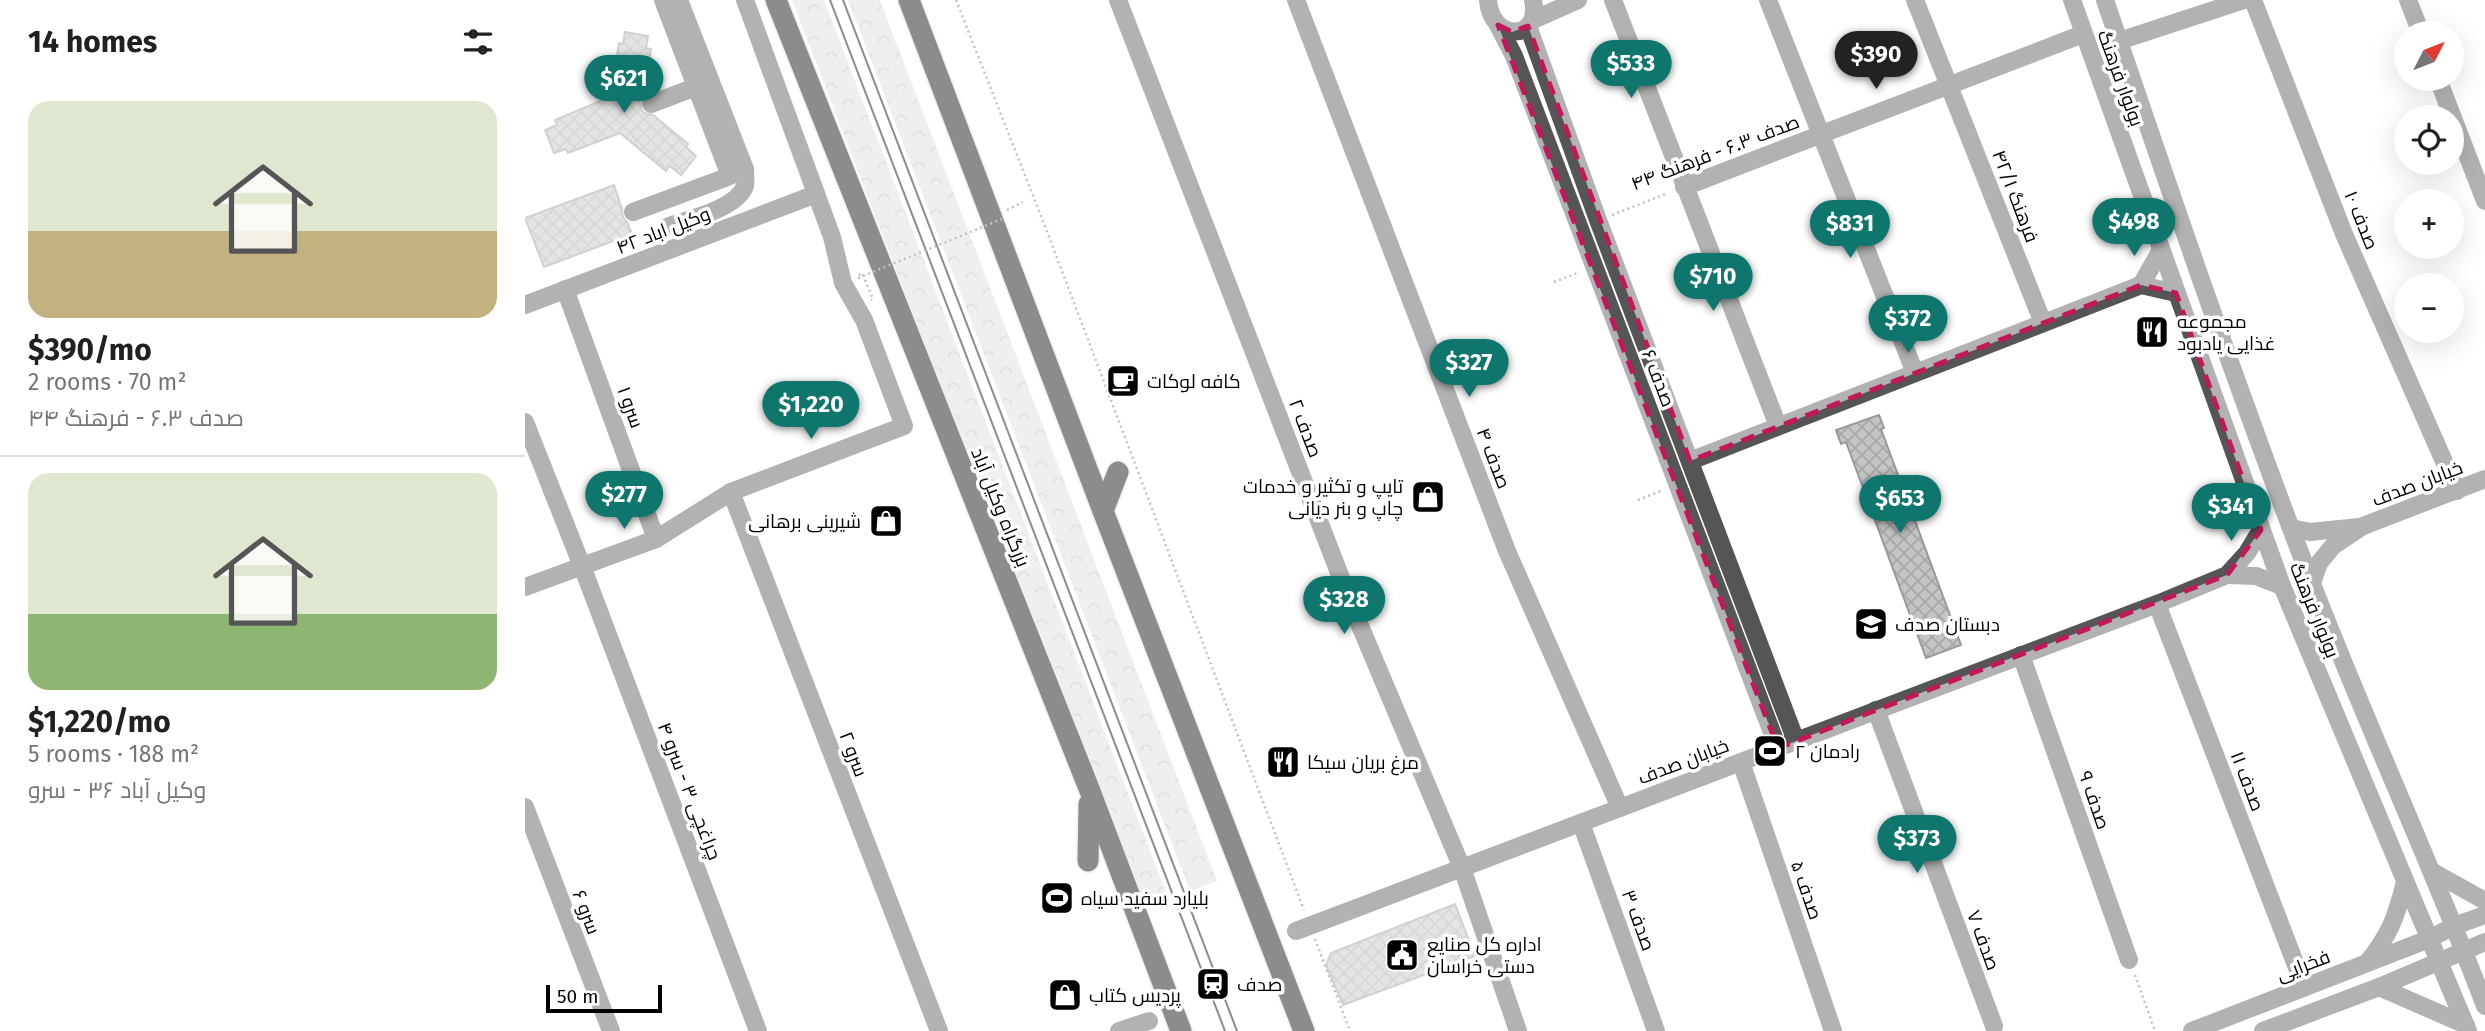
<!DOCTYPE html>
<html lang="en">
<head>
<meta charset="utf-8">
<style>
	:root { --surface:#fff; --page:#f6f6f6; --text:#202124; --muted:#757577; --line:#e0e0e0; --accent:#0f766e }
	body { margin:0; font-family:"Fira Sans",Cairo,sans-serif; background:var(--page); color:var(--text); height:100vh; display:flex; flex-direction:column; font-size:26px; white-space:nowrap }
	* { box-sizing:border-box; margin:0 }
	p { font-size:23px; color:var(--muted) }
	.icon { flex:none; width:38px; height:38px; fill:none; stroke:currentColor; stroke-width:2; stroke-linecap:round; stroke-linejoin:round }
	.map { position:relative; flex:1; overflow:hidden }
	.details { display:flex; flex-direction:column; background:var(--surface); width:525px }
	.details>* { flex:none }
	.needle { width:46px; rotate:48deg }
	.controls { position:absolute; left:1869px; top:21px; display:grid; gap:14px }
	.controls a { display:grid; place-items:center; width:70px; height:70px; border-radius:50%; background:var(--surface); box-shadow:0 7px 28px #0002; font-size:35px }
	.scale { position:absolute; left:21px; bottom:18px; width:116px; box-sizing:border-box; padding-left:7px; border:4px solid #000; border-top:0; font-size:19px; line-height:24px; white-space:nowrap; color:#000; -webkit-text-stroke:5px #fff; paint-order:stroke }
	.price { position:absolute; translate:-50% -60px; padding:0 16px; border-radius:24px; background:var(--accent); color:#fff; font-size:23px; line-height:46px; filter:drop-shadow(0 2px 4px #0008) }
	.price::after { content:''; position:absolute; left:50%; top:42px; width:21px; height:16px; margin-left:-10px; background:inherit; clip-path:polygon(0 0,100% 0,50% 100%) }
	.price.selected { background:#222; color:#fff }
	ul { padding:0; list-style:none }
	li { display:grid; align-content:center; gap:14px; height:371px; padding:0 28px }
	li+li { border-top:2px solid var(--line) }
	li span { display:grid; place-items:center; height:217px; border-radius:21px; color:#555 }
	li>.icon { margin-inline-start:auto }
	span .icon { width:126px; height:126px; fill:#fffc; stroke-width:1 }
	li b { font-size:30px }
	h2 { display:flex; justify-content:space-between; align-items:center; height:84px; padding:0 28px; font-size:30px }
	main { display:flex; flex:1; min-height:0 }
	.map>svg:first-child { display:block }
	.forest { fill:url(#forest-crowns) }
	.building { fill:url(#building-cross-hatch); stroke:#999; stroke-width:2 }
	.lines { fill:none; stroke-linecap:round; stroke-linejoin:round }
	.highway-casing { stroke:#dbdbdb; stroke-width:24 }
	.path { stroke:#777; stroke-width:2.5; stroke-dasharray:2 3.5; stroke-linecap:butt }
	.minor { stroke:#555; stroke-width:18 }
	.highway { stroke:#000; stroke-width:21 }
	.tram { stroke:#000; stroke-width:2 }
	.path-bridge { stroke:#777; stroke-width:2.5; stroke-dasharray:2 3.5; stroke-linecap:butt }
	.marked { fill:none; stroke:#c2185b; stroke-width:5; stroke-dasharray:14 9; stroke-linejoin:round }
	.labels { text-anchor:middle; stroke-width:7; stroke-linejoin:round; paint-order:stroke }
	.street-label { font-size:19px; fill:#000; stroke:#fff }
	.poi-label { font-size:19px; fill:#000; stroke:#fff; text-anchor:start }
</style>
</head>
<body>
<main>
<section class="details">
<h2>14 homes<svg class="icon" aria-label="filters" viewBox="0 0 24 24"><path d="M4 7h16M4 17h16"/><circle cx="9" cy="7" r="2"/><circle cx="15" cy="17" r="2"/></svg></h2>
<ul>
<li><span style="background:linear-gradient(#dfe7d0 60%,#c2b280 0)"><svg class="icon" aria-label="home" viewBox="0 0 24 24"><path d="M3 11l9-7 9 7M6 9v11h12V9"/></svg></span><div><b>$390/mo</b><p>2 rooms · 70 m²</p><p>صدف ۶.۳ - فرهنگ ۴۴</p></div></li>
<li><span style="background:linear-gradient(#dfe7d0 65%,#8fb573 0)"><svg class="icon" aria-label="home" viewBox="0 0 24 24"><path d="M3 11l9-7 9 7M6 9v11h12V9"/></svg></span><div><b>$1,220/mo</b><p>5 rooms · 188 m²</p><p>وکیل آباد ۳۶ - سرو</p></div></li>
</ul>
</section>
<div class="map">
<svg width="1960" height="1031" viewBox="0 0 1960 1031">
	<defs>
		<pattern id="forest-crowns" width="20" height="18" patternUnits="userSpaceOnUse" patternTransform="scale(1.75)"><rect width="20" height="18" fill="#dcdcdc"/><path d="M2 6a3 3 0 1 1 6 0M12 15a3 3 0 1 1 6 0" fill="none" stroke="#bbb"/></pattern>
		<pattern id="building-cross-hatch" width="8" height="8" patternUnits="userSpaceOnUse" patternTransform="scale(1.75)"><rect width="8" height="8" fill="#c4c4c4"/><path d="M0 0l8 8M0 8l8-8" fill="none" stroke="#a7a7a7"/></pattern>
	</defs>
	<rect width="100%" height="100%" fill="#fff"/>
	<g class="forest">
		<polygon points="267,0 299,0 644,900 618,910"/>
		<polygon points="323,0 355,0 692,881 665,891"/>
	</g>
	<g class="building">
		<polygon points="100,32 123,36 121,48 126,49 118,96 115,102 116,109 119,113 128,115 163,144 161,147 171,156 156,175 145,166 141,171 95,133 43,153 41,149 29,153 20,130 32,125 30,120 85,97 94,43 98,44"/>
		<polygon points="89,185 97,209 98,217 102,222 107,234 19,267 0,218"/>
		<polygon points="1354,415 1359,428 1356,429 1436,645 1401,658 1321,442 1316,444 1311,430"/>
		<polygon points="930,904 950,956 818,1005 801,965 806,953"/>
	</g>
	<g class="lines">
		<defs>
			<g id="highway">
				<polyline points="251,0 565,791 656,1031"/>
				<polyline points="384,0 578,511 779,1031"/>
				<polyline points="578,511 593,472"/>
				<polyline points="563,861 564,804"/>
			</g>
		</defs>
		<use href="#highway" class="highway-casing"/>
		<g class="path">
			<polyline points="431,0 523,234 779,910"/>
			<polyline points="482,210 498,202"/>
			<polyline points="1087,215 1143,193"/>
			<polyline points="334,275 337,273 348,299 346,300"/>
			<polyline points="1029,282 1055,272"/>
			<polyline points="1113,500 1136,491"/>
			<polyline points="790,939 825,1031"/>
			<polyline points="1610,975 1630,1031"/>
		</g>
		<g class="minor">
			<polyline points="593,0 828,609 937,868 993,1031"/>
			<polyline points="771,0 982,551 1095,808"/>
			<path d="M963,0C966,42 1017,42 1008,0"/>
			<polyline points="1088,0 1253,426"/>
			<polyline points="1243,0 1390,373"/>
			<polyline points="1390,0 1518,323"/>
			<polyline points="1547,0 1757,586 1943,1031"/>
			<path d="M1580,0C1646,194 1712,389 1786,581C1841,724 1906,862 1960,1006"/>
			<polyline points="1728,0 1819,234 1932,491"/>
			<polyline points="1883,0 1896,33"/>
			<polyline points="1008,20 1053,0"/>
			<polyline points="973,25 989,56 1253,748"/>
			<polyline points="1003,26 1073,220 1271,741"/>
			<polyline points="1594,41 1719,0"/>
			<polyline points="1913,79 1960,201"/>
			<polyline points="126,104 181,83"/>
			<polyline points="1159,187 1558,34"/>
			<polyline points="108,212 205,176 138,0"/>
			<path d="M144,226C165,219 211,209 220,186C221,182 220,174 220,169L154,0"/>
			<polyline points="1616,285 1636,250"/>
			<polyline points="40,289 131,539"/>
			<polyline points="0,305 291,194"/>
			<polyline points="0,422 57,566 233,1031"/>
			<polyline points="1165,461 1616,285 1651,293"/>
			<polyline points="206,492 414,1031"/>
			<polyline points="1766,528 1785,532 1834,527"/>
			<polyline points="1702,575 1731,576 1757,586"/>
			<polyline points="1787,583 1794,563 1808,546 1838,526 1960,479"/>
			<polyline points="0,587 131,539 206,492 379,426 339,320 318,283 307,237 220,0"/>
			<polyline points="1632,604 1774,973"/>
			<polyline points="1496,655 1604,960"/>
			<polyline points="1351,710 1469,1026"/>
			<polyline points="1216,762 1308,1031"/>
			<polyline points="0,807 86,1031"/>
			<polyline points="1056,823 1131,1031"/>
			<polyline points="1908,872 1960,901"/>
			<polyline points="771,931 1632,604 1702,575 1722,553 1736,530"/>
			<path d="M1842,963C1865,934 1871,918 1880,882"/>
			<polyline points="1854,987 1941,1025"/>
			<polyline points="594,1031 624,1021"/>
			<polyline points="1667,1031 1904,939 1929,926 1960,915"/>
			<polyline points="1738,1031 1854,987 1960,942"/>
		</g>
		<use href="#highway" class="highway"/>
		<g class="tram">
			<polyline points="305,0 700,1031"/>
			<polyline points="318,0 712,1031"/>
		</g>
		<polyline class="path-bridge" points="333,278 477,219"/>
	</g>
	<path d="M0 0H1960V1031H0ZM973,25L987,32L1003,26L1165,461L1616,285L1651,293L1736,530L1702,575L1253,748Z" fill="#fff" fill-opacity=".55" fill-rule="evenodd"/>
	<path class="marked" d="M973,25L987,32L1003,26L1165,461L1616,285L1651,293L1736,530L1702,575L1253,748Z"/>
	<defs>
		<symbol id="restaurant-square" viewBox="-11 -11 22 22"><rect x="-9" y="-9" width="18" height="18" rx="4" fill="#000" stroke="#fff"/><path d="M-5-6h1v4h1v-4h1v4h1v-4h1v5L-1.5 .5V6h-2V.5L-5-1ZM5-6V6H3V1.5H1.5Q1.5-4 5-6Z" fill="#fff"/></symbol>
		<symbol id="cafe-square" viewBox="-11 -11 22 22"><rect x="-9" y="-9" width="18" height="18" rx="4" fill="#000" stroke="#fff"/><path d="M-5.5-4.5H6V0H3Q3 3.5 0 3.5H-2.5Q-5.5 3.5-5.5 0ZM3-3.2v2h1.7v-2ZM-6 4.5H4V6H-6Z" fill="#fff"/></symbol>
		<symbol id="shop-square" viewBox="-11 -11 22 22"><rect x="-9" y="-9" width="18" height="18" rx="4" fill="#000" stroke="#fff"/><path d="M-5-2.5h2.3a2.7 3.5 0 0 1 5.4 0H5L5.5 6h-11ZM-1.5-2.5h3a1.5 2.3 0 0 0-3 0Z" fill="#fff"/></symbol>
		<symbol id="school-square" viewBox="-11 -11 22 22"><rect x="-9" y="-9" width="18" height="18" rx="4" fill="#000" stroke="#fff"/><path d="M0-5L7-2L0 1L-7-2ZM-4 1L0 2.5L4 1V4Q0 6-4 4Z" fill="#fff"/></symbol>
		<symbol id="stadium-square" viewBox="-11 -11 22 22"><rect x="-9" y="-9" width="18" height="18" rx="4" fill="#000" stroke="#fff"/><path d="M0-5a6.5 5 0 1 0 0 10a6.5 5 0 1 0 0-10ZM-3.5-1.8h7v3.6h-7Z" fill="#fff"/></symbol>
		<symbol id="civic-square" viewBox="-11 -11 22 22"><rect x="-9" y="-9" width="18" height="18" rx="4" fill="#000" stroke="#fff"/><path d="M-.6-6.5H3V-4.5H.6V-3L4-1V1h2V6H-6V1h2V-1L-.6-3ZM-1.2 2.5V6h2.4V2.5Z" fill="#fff"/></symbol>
		<symbol id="station-square" viewBox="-11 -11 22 22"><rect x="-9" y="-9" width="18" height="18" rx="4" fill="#000" stroke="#fff"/><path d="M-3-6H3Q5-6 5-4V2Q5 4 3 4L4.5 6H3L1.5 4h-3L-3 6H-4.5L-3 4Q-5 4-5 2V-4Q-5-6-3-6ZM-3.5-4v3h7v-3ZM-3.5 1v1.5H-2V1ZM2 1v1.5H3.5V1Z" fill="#fff"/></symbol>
	</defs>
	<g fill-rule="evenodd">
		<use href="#restaurant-square" x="1608" y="313" width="38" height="38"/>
		<use href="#cafe-square" x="579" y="362" width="38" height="38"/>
		<use href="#shop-square" x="884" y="478" width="38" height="38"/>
		<use href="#shop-square" x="342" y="502" width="38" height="38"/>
		<use href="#school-square" x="1327" y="605" width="38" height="38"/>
		<use href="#stadium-square" x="1226" y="732" width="38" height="38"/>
		<use href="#restaurant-square" x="739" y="743" width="38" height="38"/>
		<use href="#stadium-square" x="513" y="879" width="38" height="38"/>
		<use href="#civic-square" x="858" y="936" width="38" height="38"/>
		<use href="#station-square" x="669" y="965" width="38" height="38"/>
		<use href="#shop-square" x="521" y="976" width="38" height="38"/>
	</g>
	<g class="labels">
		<g class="street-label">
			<text transform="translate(1596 78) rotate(70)" y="7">بولوار فرهنگ</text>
			<text transform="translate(1190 152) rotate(-21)" y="7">صدف ۶.۳ - فرهنگ ۴۴</text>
			<text transform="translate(1491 196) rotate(69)" y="7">فرهنگ ۴۲/۱</text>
			<text transform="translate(1837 220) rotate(68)" y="7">صدف ۱۰</text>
			<text transform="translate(138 230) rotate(-21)" y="7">وکیل اباد ۴۲</text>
			<text transform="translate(1134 378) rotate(69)" y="7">صدف ۶</text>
			<text transform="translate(106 407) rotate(70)" y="7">سرو ۱</text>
			<text transform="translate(781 428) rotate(69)" y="7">صدف ۲</text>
			<text transform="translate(969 458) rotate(69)" y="7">صدف ۴</text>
			<text transform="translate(1892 483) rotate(-21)" y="7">خیابان صدف</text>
			<text transform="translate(476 507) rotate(68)" y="7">بزرگراه وکیل آباد</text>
			<text transform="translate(1790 610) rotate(68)" y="7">بولوار فرهنگ</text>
			<text transform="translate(329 754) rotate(69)" y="7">سرو ۲</text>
			<text transform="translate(1158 761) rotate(-21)" y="7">خیابان صدف</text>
			<text transform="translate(1723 781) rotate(69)" y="7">صدف ۱۱</text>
			<text transform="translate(165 791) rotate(69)" y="7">چراغچی ۳ - سرو ۴</text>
			<text transform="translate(1570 800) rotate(71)" y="7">صدف ۹</text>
			<text transform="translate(1282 890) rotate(71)" y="7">صدف ۵</text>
			<text transform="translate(62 912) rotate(69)" y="7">سرو ۶</text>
			<text transform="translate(1114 920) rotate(70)" y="7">صدف ۳</text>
			<text transform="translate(1459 940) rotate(70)" y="7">صدف ۷</text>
			<text transform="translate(1778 965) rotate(-21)" y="7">فخرایی</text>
		</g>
		<g class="poi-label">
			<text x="1652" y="328">مجموعه<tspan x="1652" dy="22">غذایی یادبود</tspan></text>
			<text x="622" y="388">کافه لوکات</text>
			<text x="878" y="493" text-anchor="end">تایپ و تکثیر و خدمات<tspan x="878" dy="22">چاپ و بنر دیانی</tspan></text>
			<text x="336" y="528" text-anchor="end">شیرینی برهانی</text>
			<text x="1370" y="631">دبستان صدف</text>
			<text x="1270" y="758">رادمان ۲</text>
			<text x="782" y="769">مرغ بریان سیکا</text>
			<text x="556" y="905">بلیارد سفید سیاه</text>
			<text x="902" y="951">اداره کل صنایع<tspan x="902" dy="22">دستی خراسان</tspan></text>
			<text x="712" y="991">صدف</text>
			<text x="564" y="1002">پردیس کتاب</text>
		</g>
	</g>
</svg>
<div class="controls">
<a><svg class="needle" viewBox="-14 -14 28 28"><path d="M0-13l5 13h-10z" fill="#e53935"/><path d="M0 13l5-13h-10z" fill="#757577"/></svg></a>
<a><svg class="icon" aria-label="locate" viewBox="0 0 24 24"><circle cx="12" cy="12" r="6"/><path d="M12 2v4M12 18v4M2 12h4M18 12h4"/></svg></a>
<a>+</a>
<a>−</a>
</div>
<div class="scale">50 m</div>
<b class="price selected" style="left:1351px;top:91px">$390</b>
<b class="price" style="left:1106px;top:100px">$533</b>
<b class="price" style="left:99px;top:115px">$621</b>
<b class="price" style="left:1609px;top:258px">$498</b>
<b class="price" style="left:1325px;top:260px">$831</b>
<b class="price" style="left:1188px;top:313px">$710</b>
<b class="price" style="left:1383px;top:355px">$372</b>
<b class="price" style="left:944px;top:399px">$327</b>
<b class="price" style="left:286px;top:441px">$1,220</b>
<b class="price" style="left:99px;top:531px">$277</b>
<b class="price" style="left:1375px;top:535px">$653</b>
<b class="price" style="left:1706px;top:543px">$341</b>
<b class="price" style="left:819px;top:636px">$328</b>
<b class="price" style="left:1392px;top:875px">$373</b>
</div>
</main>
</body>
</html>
